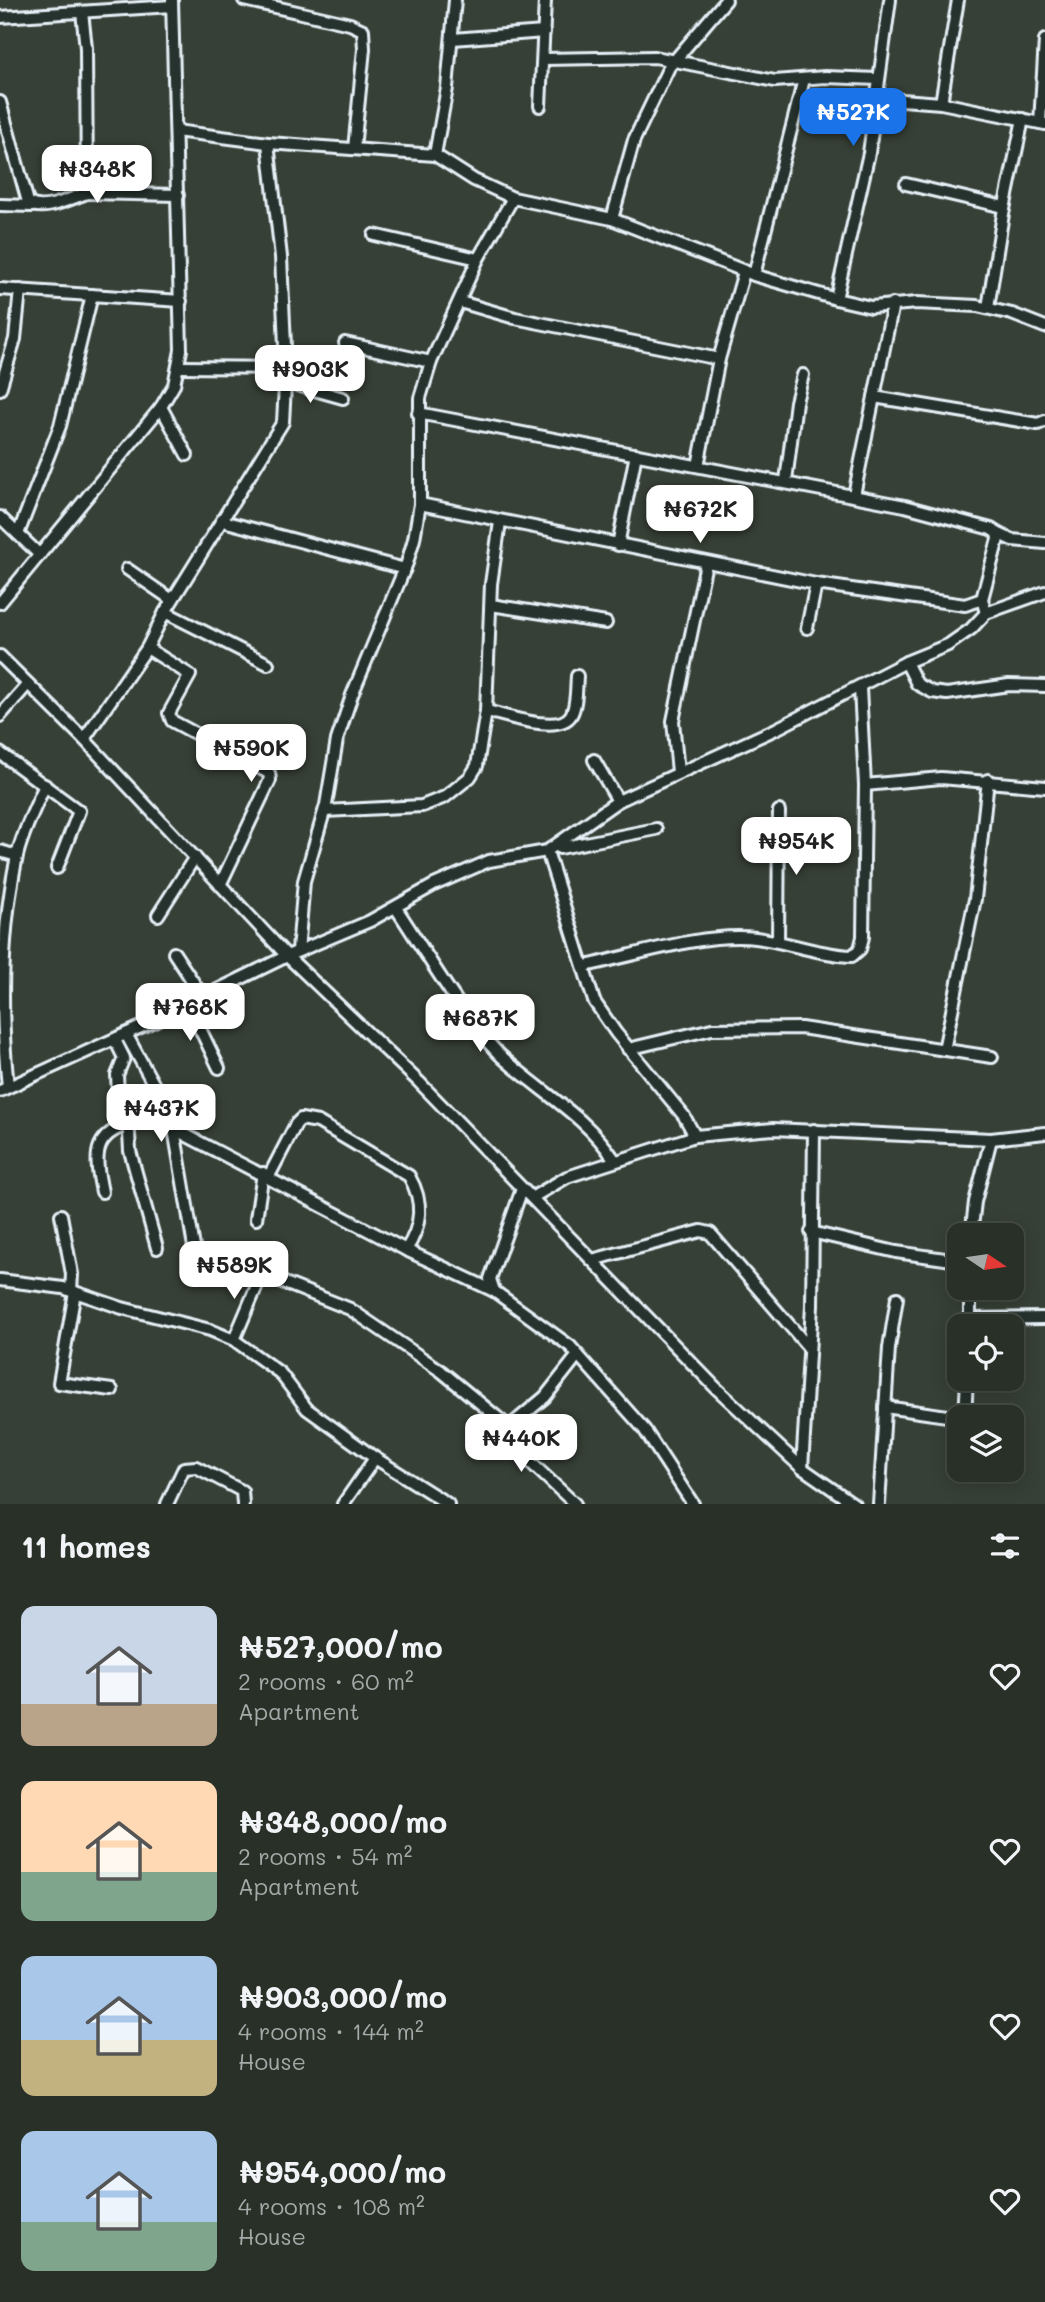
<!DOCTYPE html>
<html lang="en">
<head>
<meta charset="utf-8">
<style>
	:root { --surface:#293028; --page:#353c34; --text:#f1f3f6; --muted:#a5a9a8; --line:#454b45; --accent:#1a73e8 }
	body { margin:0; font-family:Mali,sans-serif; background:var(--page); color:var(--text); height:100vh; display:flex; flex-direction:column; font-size:26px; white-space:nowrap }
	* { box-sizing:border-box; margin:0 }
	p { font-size:23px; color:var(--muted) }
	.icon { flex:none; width:38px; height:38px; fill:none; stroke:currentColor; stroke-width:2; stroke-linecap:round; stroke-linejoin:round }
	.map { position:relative; height:1504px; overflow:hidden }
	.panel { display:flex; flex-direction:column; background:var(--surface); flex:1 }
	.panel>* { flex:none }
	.needle { width:46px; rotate:103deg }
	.buttons { position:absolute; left:947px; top:1223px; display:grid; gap:14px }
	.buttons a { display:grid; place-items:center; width:77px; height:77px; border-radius:14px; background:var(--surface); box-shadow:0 4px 18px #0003,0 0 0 2px var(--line); font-size:35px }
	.price { position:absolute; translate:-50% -60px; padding:0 16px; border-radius:14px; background:#fff; color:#222; font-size:23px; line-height:46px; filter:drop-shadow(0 2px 4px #0008) }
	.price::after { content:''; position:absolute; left:50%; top:42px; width:21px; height:16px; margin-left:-10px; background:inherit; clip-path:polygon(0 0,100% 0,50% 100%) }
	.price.current { background:var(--accent); color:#fff }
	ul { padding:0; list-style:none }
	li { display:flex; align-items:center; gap:21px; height:175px; padding:0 21px }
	li span { display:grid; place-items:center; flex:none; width:196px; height:140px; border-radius:14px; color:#555 }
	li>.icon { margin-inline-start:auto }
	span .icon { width:84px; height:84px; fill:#fffc; stroke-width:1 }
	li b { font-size:30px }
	h2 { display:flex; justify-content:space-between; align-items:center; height:84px; padding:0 21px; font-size:30px }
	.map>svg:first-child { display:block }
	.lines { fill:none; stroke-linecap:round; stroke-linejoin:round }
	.minor-casing { stroke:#e8f1f8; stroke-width:16 }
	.minor { stroke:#26332d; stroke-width:10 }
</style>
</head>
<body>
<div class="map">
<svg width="1045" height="1504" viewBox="0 0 1045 1504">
	<rect width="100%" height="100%" fill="#374036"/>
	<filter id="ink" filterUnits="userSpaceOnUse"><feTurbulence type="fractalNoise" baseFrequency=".0143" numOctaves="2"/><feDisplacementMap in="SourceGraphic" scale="14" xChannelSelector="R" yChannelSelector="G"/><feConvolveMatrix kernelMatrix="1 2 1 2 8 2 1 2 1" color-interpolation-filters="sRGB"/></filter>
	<g filter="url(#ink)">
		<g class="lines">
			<defs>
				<g id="minor">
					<polyline points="244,0 350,24 363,30 364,49 354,149"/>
					<polyline points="0,17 172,6"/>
					<polyline points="453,39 544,32"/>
					<polyline points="543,59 655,57 775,81 825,77 878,79"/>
					<polyline points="876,98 941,103 1045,124"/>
					<path d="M0,102L28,202C41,214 71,198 87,193L86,48L82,12"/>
					<polyline points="941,103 958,0"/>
					<polyline points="540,106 545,0"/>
					<polyline points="1040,123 1045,40"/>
					<polyline points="176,131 268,143 435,155 474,180 513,198 612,219 757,276 836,299 871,307 917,303 977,306 1012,314 1045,327"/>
					<polyline points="435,155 447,88 455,0"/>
					<polyline points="906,184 1004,207"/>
					<polyline points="87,193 178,195"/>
					<polyline points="0,205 32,206"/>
					<polyline points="612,219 634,140 669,67 726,0"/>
					<polyline points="374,235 478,259"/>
					<polyline points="754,275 804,79"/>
					<polyline points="0,289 181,301"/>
					<polyline points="836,299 869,153 890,0"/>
					<polyline points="460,302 515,318 719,359"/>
					<polyline points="988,308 1003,214 1023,119"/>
					<polyline points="345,343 431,362"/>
					<polyline points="180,367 286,368"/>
					<polyline points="286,382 343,398"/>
					<polyline points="0,389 15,339 20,290"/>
					<polyline points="874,397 1038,424 1045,421"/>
					<polyline points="161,407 187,455"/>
					<polyline points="418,413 905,506 991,529 997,533 998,539 982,599 986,613"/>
					<polyline points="698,466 719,359 744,272"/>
					<polyline points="786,481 796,402 803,375"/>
					<polyline points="854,495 893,304"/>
					<polyline points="420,504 816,584 965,605 982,599"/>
					<polyline points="0,517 40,555"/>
					<polyline points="223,521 405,569"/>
					<polyline points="997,533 1012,540 1045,543"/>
					<polyline points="18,534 60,426 92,295"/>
					<polyline points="618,545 636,454"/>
					<polyline points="127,569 172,600"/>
					<polyline points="0,603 161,407 174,385 181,350 172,0"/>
					<polyline points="491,605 606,623"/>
					<polyline points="165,612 268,664"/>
					<polyline points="807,628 816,584"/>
					<polyline points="147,648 190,675 169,713 172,721 269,773 270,780 220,885"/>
					<polyline points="0,656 84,739 287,956 419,1082 716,1388 802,1468 854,1504"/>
					<polyline points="906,662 917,684 932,692 947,694 1009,685 1045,686"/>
					<path d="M486,711C505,715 559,735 571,715C577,705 576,687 577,676"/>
					<polyline points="0,716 28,684"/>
					<polyline points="84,739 147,648 165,612 283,422 286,368 281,257 268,143"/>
					<polyline points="0,753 79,811 57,868"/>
					<polyline points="594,760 618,801"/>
					<polyline points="678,772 673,721 706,563"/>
					<polyline points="865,785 941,778 1045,787"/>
					<polyline points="325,811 422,806 445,797 470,777 477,766 486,711 491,584 500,522"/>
					<polyline points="560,848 656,829"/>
					<polyline points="0,851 17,856"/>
					<polyline points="547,851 594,1001 616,1033 684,1116 695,1136"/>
					<path d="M396,908C425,951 465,1021 501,1056C540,1092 585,1115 614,1159"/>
					<polyline points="158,915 195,857"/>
					<polyline points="778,942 779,811"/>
					<polyline points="298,951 304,881 326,805 337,740 352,695 407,563 414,539 420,504 420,398 431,362 478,259 513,198"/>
					<polyline points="174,953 203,997"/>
					<path d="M585,966C636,955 704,932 756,938C788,942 819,955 852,956L860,949L863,937L865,785L860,688"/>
					<polyline points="188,1004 219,1068"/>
					<polyline points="126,1034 166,1107 174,1129 196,1259 262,1274 350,1309 441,1371 509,1427"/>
					<polyline points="115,1040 124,1058 117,1075 118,1094 128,1115 130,1151 157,1248"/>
					<polyline points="628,1049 712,1029 801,1028 992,1057"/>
					<polyline points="944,1050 975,899 988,780"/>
					<path d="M8,1087C0,1011 1,931 17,856C23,831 35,808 45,785"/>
					<polyline points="0,1091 152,1022 287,956 370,921 434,885 489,861 547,851 618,801 776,729 906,662 948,645 971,629 986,613 1045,592"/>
					<polyline points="174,1129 406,1250 494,1291"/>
					<path d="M269,1176L296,1124L301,1119L318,1122L409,1176C424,1202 422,1225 406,1250"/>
					<polyline points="522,1189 490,1279 494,1291 570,1346 578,1355 545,1397 509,1427 508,1437 512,1445 575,1504"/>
					<path d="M102,1192C95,1158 91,1135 130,1124"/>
					<polyline points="533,1197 567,1177 695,1136 773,1129 991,1139 1045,1133"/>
					<polyline points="61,1215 72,1274 71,1291"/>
					<polyline points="256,1219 263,1173"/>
					<polyline points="811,1232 896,1252 959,1261"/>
					<polyline points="971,1236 975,1202 991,1139"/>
					<polyline points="592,1260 701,1231 710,1233 809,1348"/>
					<polyline points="0,1280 63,1288 122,1308 210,1330 234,1340 280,1373 307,1409 375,1458 448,1504"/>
					<polyline points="75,1292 59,1383 112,1390"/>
					<polyline points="970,1319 1045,1318"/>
					<polyline points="970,1324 970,1288"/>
					<polyline points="234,1340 262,1274"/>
					<polyline points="578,1355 644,1429 693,1504"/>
					<polyline points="885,1407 961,1418"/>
					<polyline points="965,1418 967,1379"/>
					<polyline points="802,1468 812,1306 814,1130"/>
					<polyline points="167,1504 184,1468 196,1467 242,1491 243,1504"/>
					<polyline points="343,1504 375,1458"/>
					<polyline points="879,1504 889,1348 897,1298"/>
				</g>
			</defs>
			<use href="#minor" class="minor-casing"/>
			<use href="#minor" class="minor"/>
		</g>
	</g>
</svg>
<div class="buttons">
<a><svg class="needle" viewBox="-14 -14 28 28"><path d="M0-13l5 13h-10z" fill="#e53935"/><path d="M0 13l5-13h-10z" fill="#a5a9a8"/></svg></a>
<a><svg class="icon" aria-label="locate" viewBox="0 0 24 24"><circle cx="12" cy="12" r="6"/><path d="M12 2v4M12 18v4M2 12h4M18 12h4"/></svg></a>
<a><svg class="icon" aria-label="layers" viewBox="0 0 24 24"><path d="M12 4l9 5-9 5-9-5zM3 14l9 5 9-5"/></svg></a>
</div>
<b class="price current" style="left:853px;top:148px">₦527K</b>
<b class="price" style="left:97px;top:205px">₦348K</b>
<b class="price" style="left:310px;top:405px">₦903K</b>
<b class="price" style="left:700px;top:545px">₦672K</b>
<b class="price" style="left:251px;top:784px">₦590K</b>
<b class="price" style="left:796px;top:877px">₦954K</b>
<b class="price" style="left:190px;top:1043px">₦768K</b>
<b class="price" style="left:480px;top:1054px">₦687K</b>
<b class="price" style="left:161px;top:1144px">₦437K</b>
<b class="price" style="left:234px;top:1301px">₦589K</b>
<b class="price" style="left:521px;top:1474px">₦440K</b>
</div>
<section class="panel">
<h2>11 homes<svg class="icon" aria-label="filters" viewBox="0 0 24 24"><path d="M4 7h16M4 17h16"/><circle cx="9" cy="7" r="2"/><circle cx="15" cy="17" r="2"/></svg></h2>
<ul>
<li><span style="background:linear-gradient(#c9d6e8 70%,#b9a48a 0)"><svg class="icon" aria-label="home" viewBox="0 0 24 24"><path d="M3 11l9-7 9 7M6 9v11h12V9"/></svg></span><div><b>₦527,000/mo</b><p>2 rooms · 60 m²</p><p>Apartment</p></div><svg class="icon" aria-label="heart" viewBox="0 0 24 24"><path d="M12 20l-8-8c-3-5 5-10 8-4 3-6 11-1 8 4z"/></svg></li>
<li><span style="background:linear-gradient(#ffd9b3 65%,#7fa58c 0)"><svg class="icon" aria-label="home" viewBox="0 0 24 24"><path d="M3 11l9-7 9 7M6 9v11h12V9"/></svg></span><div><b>₦348,000/mo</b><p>2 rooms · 54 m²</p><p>Apartment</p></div><svg class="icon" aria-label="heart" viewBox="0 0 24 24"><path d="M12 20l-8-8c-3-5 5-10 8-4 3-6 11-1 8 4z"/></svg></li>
<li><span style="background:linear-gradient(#a9c7e8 60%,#c2b280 0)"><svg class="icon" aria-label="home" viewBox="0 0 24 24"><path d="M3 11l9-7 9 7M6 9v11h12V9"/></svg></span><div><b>₦903,000/mo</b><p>4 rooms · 144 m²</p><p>House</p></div><svg class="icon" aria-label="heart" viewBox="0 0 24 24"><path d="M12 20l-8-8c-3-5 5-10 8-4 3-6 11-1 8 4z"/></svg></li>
<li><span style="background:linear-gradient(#a9c7e8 65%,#7fa58c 0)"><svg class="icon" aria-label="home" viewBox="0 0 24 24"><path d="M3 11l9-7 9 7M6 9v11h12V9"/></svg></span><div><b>₦954,000/mo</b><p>4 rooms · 108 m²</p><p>House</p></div><svg class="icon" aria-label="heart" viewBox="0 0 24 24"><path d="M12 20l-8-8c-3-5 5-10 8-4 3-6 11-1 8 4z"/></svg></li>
</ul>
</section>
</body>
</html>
